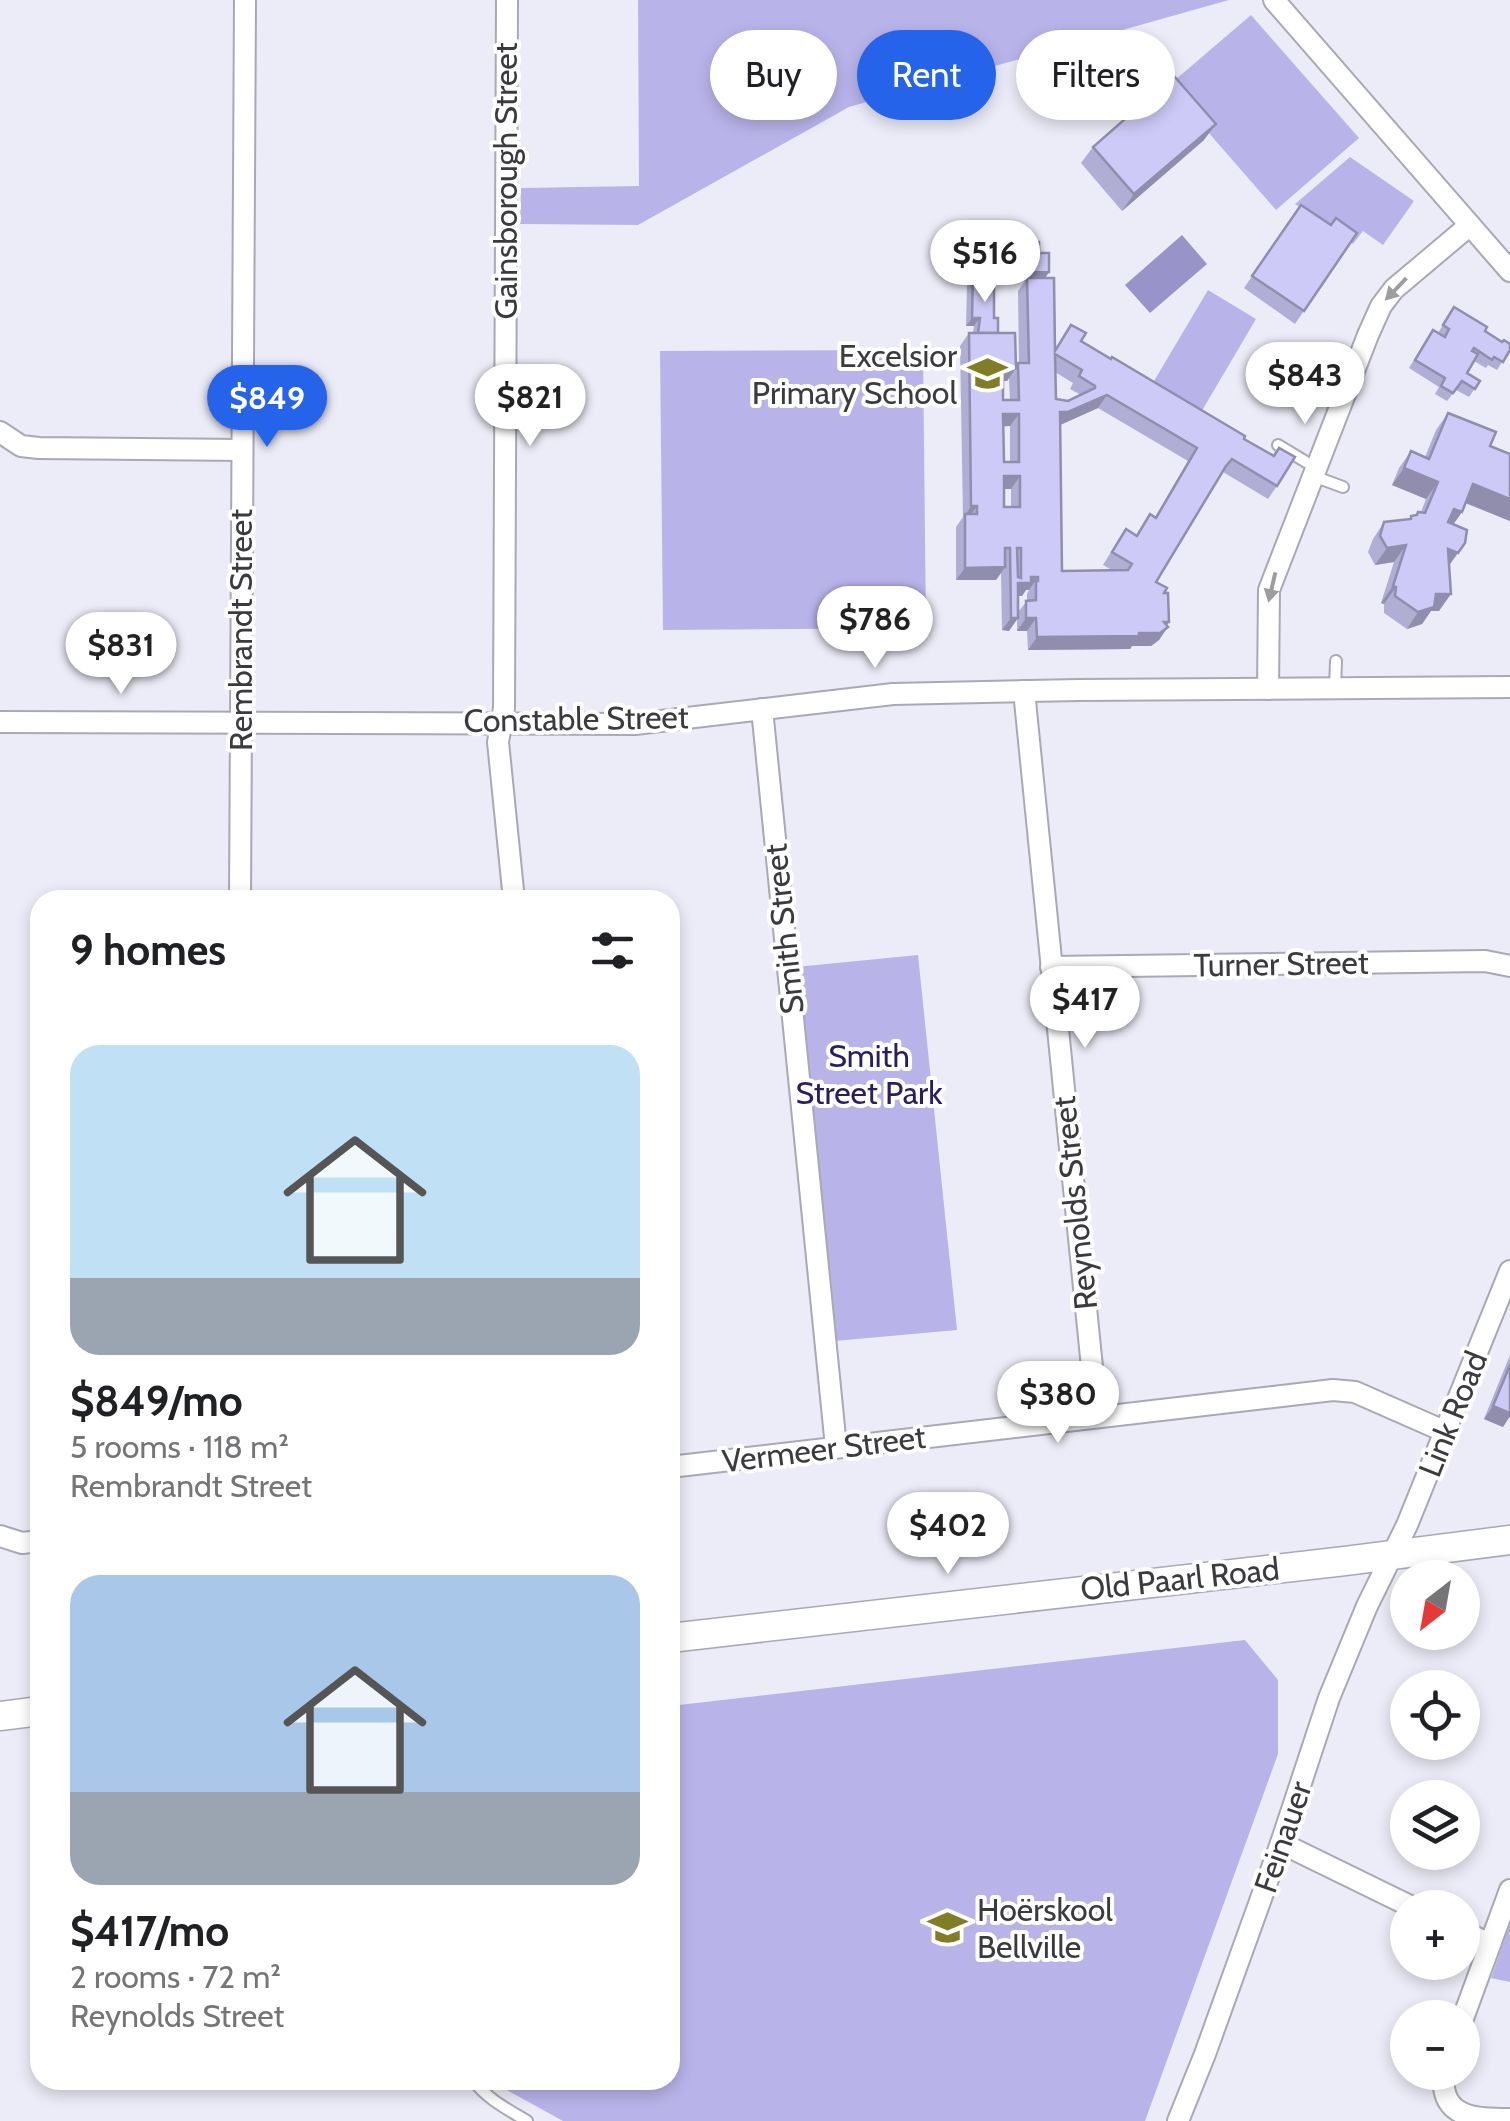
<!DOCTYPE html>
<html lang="en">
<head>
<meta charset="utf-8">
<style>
	:root { --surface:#fff; --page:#f2f2f2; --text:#202124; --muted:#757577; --accent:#2563eb }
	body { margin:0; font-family:Cabin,sans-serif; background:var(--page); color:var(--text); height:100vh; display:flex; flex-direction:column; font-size:38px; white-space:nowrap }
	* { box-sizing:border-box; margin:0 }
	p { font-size:32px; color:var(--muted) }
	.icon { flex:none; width:55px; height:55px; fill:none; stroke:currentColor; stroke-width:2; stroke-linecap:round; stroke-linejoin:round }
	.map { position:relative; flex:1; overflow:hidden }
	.side { position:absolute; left:30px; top:890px; width:650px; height:1200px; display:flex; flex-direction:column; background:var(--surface); border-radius:30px; box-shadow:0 5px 15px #0003 }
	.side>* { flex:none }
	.top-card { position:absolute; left:710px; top:30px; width:650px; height:90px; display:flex; gap:20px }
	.needle { width:65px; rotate:211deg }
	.buttons { position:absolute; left:1390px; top:1560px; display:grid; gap:20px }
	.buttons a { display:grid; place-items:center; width:90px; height:90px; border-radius:50%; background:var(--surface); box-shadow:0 5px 15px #0003; font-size:50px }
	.price { position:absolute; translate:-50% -85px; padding:0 22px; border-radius:35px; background:#fff; color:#222; font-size:32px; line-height:65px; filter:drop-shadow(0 2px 5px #0008) }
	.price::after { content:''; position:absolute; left:50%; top:60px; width:30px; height:22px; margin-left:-15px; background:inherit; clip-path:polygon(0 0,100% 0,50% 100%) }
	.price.active { background:var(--accent); color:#fff }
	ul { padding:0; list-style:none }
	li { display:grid; align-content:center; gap:20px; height:530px; padding:0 40px }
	li span { display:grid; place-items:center; height:310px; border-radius:30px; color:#555 }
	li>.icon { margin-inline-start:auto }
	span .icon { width:180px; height:180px; fill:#fffc; stroke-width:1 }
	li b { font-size:42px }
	h2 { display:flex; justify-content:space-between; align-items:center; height:120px; padding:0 40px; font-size:42px }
	.tag { padding:0 35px; border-radius:45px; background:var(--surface); box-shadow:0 5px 15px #0003; font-size:35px; line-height:90px }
	.tag.active { background:var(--accent); color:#fff }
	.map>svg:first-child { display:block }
	.green { fill:#b8b4ea }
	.water { fill:#9894c9 }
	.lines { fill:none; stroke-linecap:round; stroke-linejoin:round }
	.service-casing { stroke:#a9a9b4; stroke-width:14 }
	.minor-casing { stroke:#a9a9b4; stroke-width:24 }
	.secondary-casing { stroke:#a9a9b4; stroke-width:31 }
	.service { stroke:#fff; stroke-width:10 }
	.minor { stroke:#fff; stroke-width:20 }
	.secondary { stroke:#fff; stroke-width:28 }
	.wall { fill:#b0aed4; fill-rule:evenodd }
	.shaded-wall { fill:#908dad }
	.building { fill:#cdcaf7; stroke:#908dad; stroke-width:2.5; fill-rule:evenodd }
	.oneway { fill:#9d9d9f }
	.labels { text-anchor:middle; stroke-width:8; stroke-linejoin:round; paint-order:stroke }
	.street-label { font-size:32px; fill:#3b3b3f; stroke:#fff }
	.poi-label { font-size:32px; fill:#3b3b3f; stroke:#fff; text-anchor:end }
	.park-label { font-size:32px; fill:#2c1e5e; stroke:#fff }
</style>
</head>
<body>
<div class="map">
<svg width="1510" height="2121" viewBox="0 0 1510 2121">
	<rect width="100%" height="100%" fill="#ececf8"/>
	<g class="green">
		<polygon points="638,0 1229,0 849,107 638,225 520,224 521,188 639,186"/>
		<polygon points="1251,15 1359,138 1276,210 1168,86"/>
		<polygon points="1350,157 1414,201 1383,245 1363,231 1353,244 1295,204"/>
		<polygon points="1208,290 1256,319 1200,414 1151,386"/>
		<polygon points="923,350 926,628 663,630 660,351"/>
		<polygon points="918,955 957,1330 835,1341 796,967"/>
		<polygon points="1245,1640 1278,1680 1278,1754 1145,2121 563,2121 494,2083 493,2080 670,2080 670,1706"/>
		<polygon points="1510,1924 1510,1982 1491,1978"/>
	</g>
	<polygon class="water" points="1182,235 1207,264 1150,313 1125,285"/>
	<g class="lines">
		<defs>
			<g id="service">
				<polyline points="1278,445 1316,468"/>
				<polyline points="1313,476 1343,487"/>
				<polyline points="1335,688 1336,661"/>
				<path d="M473,2080C487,2099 507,2109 527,2121"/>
			</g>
			<g id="minor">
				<polyline points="507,0 504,708 498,742 514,900"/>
				<polyline points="1274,0 1510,271"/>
				<polyline points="0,432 21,446 39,448 242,450"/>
				<polyline points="1268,689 1269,590 1368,335 1381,306 1394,289 1470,225"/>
				<polyline points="1024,691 1097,1417"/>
				<polyline points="762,709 836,1447"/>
				<polyline points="0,722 635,724 893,694 1079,690 1510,687"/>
				<polyline points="240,900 245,0"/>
				<polyline points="1051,967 1485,961 1510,966"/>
				<polyline points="670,1467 1333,1390 1355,1392 1446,1432"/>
				<polyline points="0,1536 22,1543 40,1541"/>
				<polyline points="1281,1843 1414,1908"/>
				<polyline points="1462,1931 1490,1944"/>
				<polyline points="1462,2021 1510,1890"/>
				<path d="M1444,2072C1439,2119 1476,2119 1510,2119"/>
				<polyline points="1178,2121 1205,2054 1281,1843 1329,1698 1367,1606 1407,1525 1510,1271"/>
			</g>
			<g id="secondary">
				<polyline points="670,1638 1345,1561 1510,1540"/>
				<polyline points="0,1716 40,1711"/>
			</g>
		</defs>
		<use href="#service" class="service-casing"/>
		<use href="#minor" class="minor-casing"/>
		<use href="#secondary" class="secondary-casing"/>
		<use href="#service" class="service"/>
		<use href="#minor" class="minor"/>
		<use href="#secondary" class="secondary"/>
	</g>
	<g class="wall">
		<polygon points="1204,140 1122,211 1081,163 1093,147"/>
		<polygon points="1301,205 1331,225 1357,233 1295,324 1244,288"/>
		<path d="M1022,242L1039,253L1049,272L1045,278L1055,349L1071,325L1081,341L1244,439L1277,486L1268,499L1223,472L1156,582L1164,593L1169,622L1159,640L1151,646H1132L1130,649L1028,650L1027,631H1017V619L1009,631L1002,630L1001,573L996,580H956V527L963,517L960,346L969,333H973L974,326H966L967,286L973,277L994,318L998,333L1016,367L1019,363L1018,291L1025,281L996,282V254L1002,246H1019ZM1055,372L1073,383L1070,389L1081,395L1068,401L1056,399ZM1009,378L1010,400H1003V381H1007ZM1098,408L1188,461L1155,517L1150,514L1136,535L1126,529L1117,542L1103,565L1112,570L1062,571L1060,425ZM1003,426H1010V462H1004ZM1004,489H1011V507H1004ZM1026,590H1029L1027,594V601L1018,612V596H1022Z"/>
		<polygon points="1454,307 1510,350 1497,370 1488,365 1486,368 1474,361 1467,373 1480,381 1469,397 1456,390 1447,401 1435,394 1439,387 1409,368 1427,338 1438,333"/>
		<polygon points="1448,413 1490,446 1510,454 1510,521 1465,503 1462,512 1453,524 1449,565 1439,611 1431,611 1422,624 1407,629 1384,613 1384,604 1381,603 1394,562 1375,565 1368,552 1373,539 1384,522 1408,520 1411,516 1415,515 1418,512 1421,512 1426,499 1392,485 1399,468 1411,451 1425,457 1436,430"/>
		<polygon points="1510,1355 1510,1416 1503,1427 1484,1419"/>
	</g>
	<g class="shaded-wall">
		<polygon points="1216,124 1204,140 1122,211 1134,194"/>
		<polygon points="1049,272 1043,281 1027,278 1025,281 996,282 1002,273"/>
		<polygon points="972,318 980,318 974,326 966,326"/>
		<polygon points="1016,368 1007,381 994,381 1003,369"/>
		<polygon points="1107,395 1098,408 1060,425 1060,412"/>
		<polygon points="1003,414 1019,414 1010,426 994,427"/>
		<polygon points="1404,468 1438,482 1426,499 1392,485"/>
		<polygon points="1004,476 1020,476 1011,489 995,489"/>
		<polygon points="1473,484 1510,499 1510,521 1461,501"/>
		<polygon points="971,506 977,506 968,519 965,516"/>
		<polygon points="1454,509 1462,512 1450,529 1442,526"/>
		<polygon points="1465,543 1446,570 1448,549"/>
		<polygon points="1406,545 1394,562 1375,565 1387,548"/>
		<polygon points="1005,567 996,580 956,580 965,568"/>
		<polygon points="1031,577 1038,577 1029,590 1026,590 1022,596 1011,596 1018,583"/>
		<polygon points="1393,586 1396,587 1384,604 1381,603"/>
		<polygon points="1436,594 1451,594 1439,611 1431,611 1422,624 1407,629 1418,612"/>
		<polygon points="1011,618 1018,618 1009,631 1002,630"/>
		<polygon points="1026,618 1036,618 1027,631 1017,631"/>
		<polygon points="1164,622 1169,622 1162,631 1168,627 1159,640 1151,646 1132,646 1130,649 1028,650 1037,637 1139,633"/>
		<polygon points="1493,1406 1510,1413 1510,1416 1503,1427 1484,1419"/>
	</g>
	<g class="building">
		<polygon points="1174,76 1216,124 1134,194 1093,147"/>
		<polygon points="1301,205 1331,225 1336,218 1357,233 1304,311 1252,276"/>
		<polygon points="1022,242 1039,242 1039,253 1049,253 1049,272 1002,273 1002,246 1020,246 1020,253 1023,254"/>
		<polygon points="973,277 994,278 994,318 998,318 998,333 978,333 980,318 972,318"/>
		<path d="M1027,278H1054L1055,351L1071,325L1086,333L1081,341L1111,359L1112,357L1245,436L1244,439L1274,456L1279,448L1295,457L1277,486L1232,459L1226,466L1156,582L1167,588L1164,593H1168L1169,622H1164L1168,627L1160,633H1139V636L1037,637L1036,618H1026V601L1036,600V581H1038V577H1031V583H1018V618H1011L1010,548H1005V567L965,568V514H977V506H971L969,333H1015L1016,368L1003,369V400H1019L1018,363H1029ZM1055,354L1082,370L1079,376L1095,386V388L1068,401L1056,399ZM1107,395L1197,448L1156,518L1150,514L1137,536L1126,529L1112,552L1132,564L1128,570L1062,571L1060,412H1068ZM1003,414H1019V462H1004ZM1004,476H1020V507H1004ZM1017,548H1021V578L1018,577Z"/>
		<polygon points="1454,307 1487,327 1485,331 1502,342 1504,340 1510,344 1510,350 1503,362 1494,357 1492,360 1474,348 1472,351 1478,354 1467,373 1480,381 1475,389 1462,381 1453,393 1441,386 1445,378 1415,360 1433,330 1445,337 1449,329 1443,325"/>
		<polygon points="1448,413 1496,432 1490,446 1510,454 1510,499 1473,484 1462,512 1454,509 1448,522 1467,530 1465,543 1458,553 1448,549 1451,594 1436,594 1434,607 1418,612 1395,596 1396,587 1393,586 1406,545 1387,548 1380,536 1384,522 1411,519 1411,516 1417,515 1418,512 1425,513 1438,482 1404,468 1411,451 1429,459"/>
		<polygon points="1510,1365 1510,1413 1493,1406"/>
	</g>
	<defs><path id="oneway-solid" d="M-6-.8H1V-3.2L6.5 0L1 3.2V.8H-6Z" transform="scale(2.5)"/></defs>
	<g class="oneway">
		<use href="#oneway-solid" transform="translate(1396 289) rotate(134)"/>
		<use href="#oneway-solid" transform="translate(1272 587) rotate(103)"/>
	</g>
	<defs>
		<symbol id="school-bare" viewBox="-9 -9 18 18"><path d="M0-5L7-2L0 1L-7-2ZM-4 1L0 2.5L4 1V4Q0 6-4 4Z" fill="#807d25" stroke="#fff" stroke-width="2.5" paint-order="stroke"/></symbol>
	</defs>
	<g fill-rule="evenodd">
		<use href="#school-bare" x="960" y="346" width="55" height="55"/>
		<use href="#school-bare" x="920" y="1900" width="55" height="55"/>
	</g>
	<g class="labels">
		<g class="street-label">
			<text transform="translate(506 181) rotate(-90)" y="11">Gainsborough Street</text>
			<text transform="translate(241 630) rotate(-90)" y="11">Rembrandt Street</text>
			<text transform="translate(576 719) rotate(-1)" y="11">Constable Street</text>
			<text transform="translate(784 929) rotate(-96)" y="11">Smith Street</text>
			<text transform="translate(1281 964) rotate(-1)" y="11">Turner Street</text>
			<text transform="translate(1075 1203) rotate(-96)" y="11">Reynolds Street</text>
			<text transform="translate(1453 1414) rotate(-68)" y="11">Link Road</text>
			<text transform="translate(824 1449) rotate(-7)" y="11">Vermeer Street</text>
			<text transform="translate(1180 1579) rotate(-6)" y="11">Old Paarl Road</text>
			<text transform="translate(1283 1837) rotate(-71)" y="11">Feinauer</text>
		</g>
		<g class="poi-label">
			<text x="957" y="367">Excelsior<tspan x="957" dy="37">Primary School</tspan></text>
			<text x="977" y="1921" text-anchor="start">Hoërskool<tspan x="977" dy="37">Bellville</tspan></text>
		</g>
		<g class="park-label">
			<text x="869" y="1067">Smith<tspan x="869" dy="37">Street Park</tspan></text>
		</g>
	</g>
</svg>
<div class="buttons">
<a><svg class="needle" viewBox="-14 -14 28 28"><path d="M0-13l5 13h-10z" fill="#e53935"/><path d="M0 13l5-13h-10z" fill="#757577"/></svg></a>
<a><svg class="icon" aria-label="locate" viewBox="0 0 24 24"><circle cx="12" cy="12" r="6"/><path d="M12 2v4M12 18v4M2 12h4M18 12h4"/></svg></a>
<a><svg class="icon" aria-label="layers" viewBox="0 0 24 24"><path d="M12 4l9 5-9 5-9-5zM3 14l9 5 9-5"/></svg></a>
<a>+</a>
<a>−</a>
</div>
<b class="price" style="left:985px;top:305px">$516</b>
<b class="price" style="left:1305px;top:427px">$843</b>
<b class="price" style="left:530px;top:449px">$821</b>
<b class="price active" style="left:267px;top:450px">$849</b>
<b class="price" style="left:875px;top:671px">$786</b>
<b class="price" style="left:121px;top:697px">$831</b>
<b class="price" style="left:1085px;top:1051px">$417</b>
<b class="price" style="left:1058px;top:1446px">$380</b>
<b class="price" style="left:948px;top:1577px">$402</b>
<div class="top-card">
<a class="tag">Buy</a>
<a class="tag active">Rent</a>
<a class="tag">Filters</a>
</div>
<section class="side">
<h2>9 homes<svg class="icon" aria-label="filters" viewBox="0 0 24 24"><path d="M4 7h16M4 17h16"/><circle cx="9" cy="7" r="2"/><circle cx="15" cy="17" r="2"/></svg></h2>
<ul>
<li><span style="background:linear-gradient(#bfe0f5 75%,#9aa5b1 0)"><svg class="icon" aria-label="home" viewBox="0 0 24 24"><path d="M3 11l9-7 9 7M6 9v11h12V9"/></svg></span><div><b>$849/mo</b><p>5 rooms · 118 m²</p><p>Rembrandt Street</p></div></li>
<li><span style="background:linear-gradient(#a9c7e8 70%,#9aa5b1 0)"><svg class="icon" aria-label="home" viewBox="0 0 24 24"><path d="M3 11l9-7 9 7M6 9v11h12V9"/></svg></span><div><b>$417/mo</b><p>2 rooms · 72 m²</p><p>Reynolds Street</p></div></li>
</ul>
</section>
</div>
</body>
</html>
